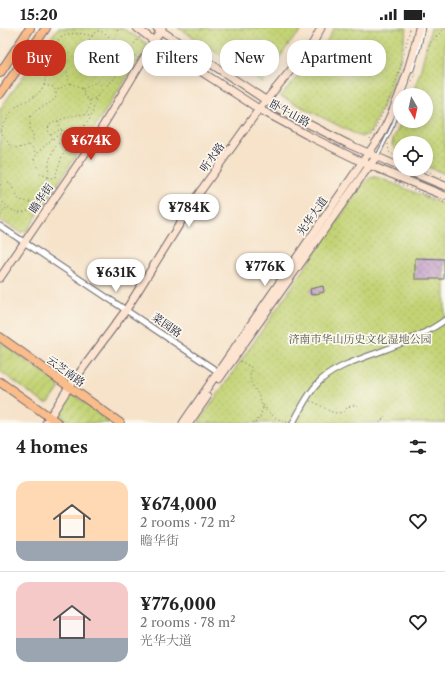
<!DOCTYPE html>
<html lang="en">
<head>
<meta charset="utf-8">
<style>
	:root { --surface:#fff; --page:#f6f6f6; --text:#222; --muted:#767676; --line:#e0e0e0; --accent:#c8321e }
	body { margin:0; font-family:"Libre Caslon Text","Noto Serif SC",serif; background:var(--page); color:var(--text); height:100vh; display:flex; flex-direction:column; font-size:15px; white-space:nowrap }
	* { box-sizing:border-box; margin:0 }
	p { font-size:13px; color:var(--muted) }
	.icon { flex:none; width:22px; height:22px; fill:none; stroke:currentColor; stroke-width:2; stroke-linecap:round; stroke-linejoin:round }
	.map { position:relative; height:395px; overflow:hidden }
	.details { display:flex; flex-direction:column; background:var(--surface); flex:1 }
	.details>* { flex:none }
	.guide { position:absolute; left:12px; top:12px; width:421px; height:36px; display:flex; gap:8px }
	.needle { width:26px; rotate:171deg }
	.buttons { position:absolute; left:393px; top:60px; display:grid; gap:8px }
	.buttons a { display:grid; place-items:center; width:40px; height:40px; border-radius:50%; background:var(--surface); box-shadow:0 2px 10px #0003; font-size:20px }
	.price { position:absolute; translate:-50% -34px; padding:0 9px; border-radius:14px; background:#fff; color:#222; font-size:13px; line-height:26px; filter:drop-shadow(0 1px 2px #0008) }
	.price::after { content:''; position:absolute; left:50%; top:24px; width:12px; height:9px; margin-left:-6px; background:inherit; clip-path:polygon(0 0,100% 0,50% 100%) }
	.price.selected { background:var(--accent); color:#fff }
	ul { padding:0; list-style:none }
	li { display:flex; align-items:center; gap:12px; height:100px; padding:0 16px }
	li+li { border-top:1px solid var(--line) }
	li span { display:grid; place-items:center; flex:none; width:112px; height:80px; border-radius:12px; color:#555 }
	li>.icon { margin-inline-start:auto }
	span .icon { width:48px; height:48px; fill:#fffc; stroke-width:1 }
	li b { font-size:17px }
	h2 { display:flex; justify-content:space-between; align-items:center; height:48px; padding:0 16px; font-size:17px }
	.pill { padding:0 14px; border-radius:16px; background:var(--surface); box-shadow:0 2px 10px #0003; font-size:14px; line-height:36px }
	.pill.selected { background:var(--accent); color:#fff }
	.status { display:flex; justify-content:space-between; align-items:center; height:28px; padding:0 20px; background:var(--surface); direction:ltr }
	.status svg { height:11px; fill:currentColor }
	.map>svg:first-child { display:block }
	.park { fill:url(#park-dots); stroke:#727a58 }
	.garden { fill:url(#garden-furrows); stroke:#727a58 }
	.building { fill:url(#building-cross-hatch) }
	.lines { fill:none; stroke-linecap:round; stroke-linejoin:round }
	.lane-casing { stroke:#6c666d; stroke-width:4.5 }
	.street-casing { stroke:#6c666d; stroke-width:7 }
	.secondary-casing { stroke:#6c666d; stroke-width:9 }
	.primary-casing { stroke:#6c666d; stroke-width:10 }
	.path { stroke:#6c666d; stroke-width:1; stroke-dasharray:1 3; stroke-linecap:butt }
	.lane { stroke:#fff; stroke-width:2.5 }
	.street { stroke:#fff; stroke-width:5 }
	.secondary { stroke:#fde4d0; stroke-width:7 }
	.primary { stroke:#f9bc8a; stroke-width:8 }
	.labels { text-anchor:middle; stroke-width:3.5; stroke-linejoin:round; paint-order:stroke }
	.street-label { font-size:11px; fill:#22223b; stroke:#fbf7ec }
	.park-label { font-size:11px; fill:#52574c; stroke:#fbf7ec }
</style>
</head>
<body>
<div class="status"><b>15:20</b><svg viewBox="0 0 49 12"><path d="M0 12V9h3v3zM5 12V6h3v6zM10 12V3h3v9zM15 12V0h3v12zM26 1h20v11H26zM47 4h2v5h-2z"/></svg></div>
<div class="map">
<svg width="445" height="395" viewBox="0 0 445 395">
	<defs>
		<pattern id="park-dots" width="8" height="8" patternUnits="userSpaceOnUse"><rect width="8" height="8" fill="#c3d375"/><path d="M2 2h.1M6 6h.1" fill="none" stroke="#a7b566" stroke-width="1.8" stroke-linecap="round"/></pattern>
		<pattern id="garden-furrows" width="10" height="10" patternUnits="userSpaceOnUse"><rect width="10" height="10" fill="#c3d375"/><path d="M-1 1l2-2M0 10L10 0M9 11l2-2" fill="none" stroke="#a7b566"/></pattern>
		<pattern id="building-cross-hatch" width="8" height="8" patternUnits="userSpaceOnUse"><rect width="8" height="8" fill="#c5a2ca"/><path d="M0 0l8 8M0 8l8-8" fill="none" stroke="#a084a5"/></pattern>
	</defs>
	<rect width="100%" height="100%" fill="#fbf7ec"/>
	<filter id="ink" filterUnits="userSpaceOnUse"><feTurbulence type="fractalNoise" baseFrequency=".025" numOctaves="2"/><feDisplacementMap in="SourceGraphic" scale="8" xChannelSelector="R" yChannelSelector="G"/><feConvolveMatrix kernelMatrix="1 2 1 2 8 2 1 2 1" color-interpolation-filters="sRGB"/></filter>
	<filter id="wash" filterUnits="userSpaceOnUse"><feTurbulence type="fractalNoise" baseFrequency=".012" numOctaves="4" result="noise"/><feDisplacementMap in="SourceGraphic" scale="16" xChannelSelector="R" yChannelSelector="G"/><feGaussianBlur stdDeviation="0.9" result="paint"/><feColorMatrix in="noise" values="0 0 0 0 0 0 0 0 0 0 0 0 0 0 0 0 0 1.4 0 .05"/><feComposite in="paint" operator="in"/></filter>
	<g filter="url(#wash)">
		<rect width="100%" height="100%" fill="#f6e3ca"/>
		<g class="park">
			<polygon points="58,0 122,0 146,15 147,19 27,203 20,204 0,192 0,81"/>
			<polygon points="178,0 304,0 289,16 262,55 198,12"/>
			<polygon points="334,0 407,0 399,35 391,59 370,105 361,109 280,68 320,25"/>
			<polygon points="431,0 445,0 445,146 426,138 426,115 400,115 400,127 392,117 393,111 402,93 426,93 426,67 412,67 420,44"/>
			<polygon points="375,149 380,150 445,177 445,395 198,395 363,156 370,150"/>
		</g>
		<g class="garden">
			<polygon points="0,314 58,355 59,361 49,375 44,375 0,343"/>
			<polygon points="74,367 111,395 72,395 61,388 60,383 69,368"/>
		</g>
		<g id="blocks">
			<g class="building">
				<polygon points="415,230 444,231 444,251 415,251"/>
				<polygon points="323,258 324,264 311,267 310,261"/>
			</g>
		</g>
	</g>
	<g filter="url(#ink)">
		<use href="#blocks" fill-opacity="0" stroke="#6c666d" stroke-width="1"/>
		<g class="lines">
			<defs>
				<g id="lane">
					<polyline points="412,42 419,20 423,0"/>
					<polyline points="403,67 408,54"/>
					<polyline points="378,127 393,97 400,77"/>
				</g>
				<g id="street">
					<polyline points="0,198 220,345"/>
					<path d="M293,395C301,380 309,364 321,352C337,338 360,331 379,324C401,316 426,306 445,292"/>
				</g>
				<g id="secondary">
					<polyline points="137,0 154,13 259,81 307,107 362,134 445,168"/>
					<polyline points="157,0 279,81 348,116 400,139"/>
					<polyline points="404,141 445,158"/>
					<polyline points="0,250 95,111 162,0"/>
					<polyline points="219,351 362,148 376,129"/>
					<polyline points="46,395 69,359 126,282 197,168 259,81 313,15 321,0"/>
					<path d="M183,395L381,107C399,73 411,37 419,0"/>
					<polyline points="189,395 207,369"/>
				</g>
				<g id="primary">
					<polyline points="0,45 30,0"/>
					<polyline points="0,66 46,0"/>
					<polyline points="0,309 120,395"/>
					<polyline points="0,354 58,395"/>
				</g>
			</defs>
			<use href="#lane" class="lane-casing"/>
			<use href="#street" class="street-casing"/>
			<use href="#secondary" class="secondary-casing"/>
			<use href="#primary" class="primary-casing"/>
			<g class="path">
				<path d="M92,8L96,3C104,3 107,6 112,13"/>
				<polyline points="129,22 140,9"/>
				<polyline points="428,22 431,14 445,0"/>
				<path d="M116,23C125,19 131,25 138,30"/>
				<polyline points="31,31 36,35 50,40 64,40 67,43 69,55 56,63"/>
				<polyline points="412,53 415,45"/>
				<polyline points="70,55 83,61 84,68 89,72 90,78 86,86"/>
				<polyline points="83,61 92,56 98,54 104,60"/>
				<polyline points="90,72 96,70"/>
				<path d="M58,93L61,101L67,105L71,115L70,119L62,128L55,149L51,150L40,146L34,132C35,125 47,116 52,111L48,102L49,97C59,92 81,82 91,89"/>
				<path d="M0,102C6,95 9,85 16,79C24,72 35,71 41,62C47,54 45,45 47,35C52,11 66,0 92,8L89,12C90,16 91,20 95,23C108,31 114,8 119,0"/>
				<path d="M0,103L11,119C21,121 29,119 34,110L30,100V89C37,79 49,78 56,69V63L53,59L44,57"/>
				<polyline points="51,107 60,101"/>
				<polyline points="53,111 60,106 62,102"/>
				<polyline points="370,111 392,65 403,31 410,0"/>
				<polyline points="388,116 389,124 400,131"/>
				<polyline points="29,117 32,119 36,126"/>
				<polyline points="423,141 445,151"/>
				<polyline points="395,154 445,175"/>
				<polyline points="0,157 7,155 10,155 19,172 36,175"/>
				<path d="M0,171C6,178 12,185 22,184C37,182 45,162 48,149C49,143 48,136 50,131C51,126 54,121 57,117C65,108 78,105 86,96C94,88 92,81 96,71C102,55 123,54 121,28L110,19"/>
				<polyline points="0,187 7,179"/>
				<polyline points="240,333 251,339 250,353 258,366 263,380 276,390 289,395"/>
				<path d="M310,373C320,375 328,385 338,385C346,385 346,376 358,377"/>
				<polyline points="263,377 267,382"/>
				<polyline points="253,395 257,391"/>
				<polyline points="255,395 260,389 263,380"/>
				<polyline points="380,395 385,388"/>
			</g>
			<use href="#lane" class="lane"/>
			<use href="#street" class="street"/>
			<use href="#secondary" class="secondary"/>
			<use href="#primary" class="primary"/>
		</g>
	</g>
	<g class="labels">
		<g class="street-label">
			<text transform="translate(290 85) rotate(28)" y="4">卧牛山路</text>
			<text transform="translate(212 129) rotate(-54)" y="4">听水路</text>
			<text transform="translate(41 170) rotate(-56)" y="4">瞻华街</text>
			<text transform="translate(312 188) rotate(-55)" y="4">光华大道</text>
			<text transform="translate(167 297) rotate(34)" y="4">菜园路</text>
			<text transform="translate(66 343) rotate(36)" y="4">云芝南路</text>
		</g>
		<g class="park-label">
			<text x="360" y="315">济南市华山历史文化湿地公园</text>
		</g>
	</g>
</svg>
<div class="buttons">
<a><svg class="needle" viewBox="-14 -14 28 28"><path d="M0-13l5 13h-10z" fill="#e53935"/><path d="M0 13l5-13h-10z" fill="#767676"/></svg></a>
<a><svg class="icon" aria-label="locate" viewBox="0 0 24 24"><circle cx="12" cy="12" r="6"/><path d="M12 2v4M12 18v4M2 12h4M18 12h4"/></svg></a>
</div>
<b class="price selected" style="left:91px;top:133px">¥674K</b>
<b class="price" style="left:189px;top:200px">¥784K</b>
<b class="price" style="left:265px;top:259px">¥776K</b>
<b class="price" style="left:116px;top:265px">¥631K</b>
<div class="guide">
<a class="pill selected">Buy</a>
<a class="pill">Rent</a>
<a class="pill">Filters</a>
<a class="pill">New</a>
<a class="pill">Apartment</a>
</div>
</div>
<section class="details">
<h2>4 homes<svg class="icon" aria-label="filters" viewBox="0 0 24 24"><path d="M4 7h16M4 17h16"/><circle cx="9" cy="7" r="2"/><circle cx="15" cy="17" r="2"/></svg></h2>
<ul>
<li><span style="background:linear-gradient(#ffd9b3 75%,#9aa5b1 0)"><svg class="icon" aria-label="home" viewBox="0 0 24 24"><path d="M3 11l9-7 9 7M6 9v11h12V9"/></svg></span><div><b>¥674,000</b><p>2 rooms · 72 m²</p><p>瞻华街</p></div><svg class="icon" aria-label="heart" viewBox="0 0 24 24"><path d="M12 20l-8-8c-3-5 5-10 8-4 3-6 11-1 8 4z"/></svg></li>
<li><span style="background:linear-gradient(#f6c9c9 70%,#9aa5b1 0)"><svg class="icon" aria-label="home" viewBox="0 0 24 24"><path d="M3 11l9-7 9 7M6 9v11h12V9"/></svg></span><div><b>¥776,000</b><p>2 rooms · 78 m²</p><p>光华大道</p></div><svg class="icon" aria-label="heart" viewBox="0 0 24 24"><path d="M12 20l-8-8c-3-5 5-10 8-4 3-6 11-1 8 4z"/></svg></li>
</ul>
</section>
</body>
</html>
